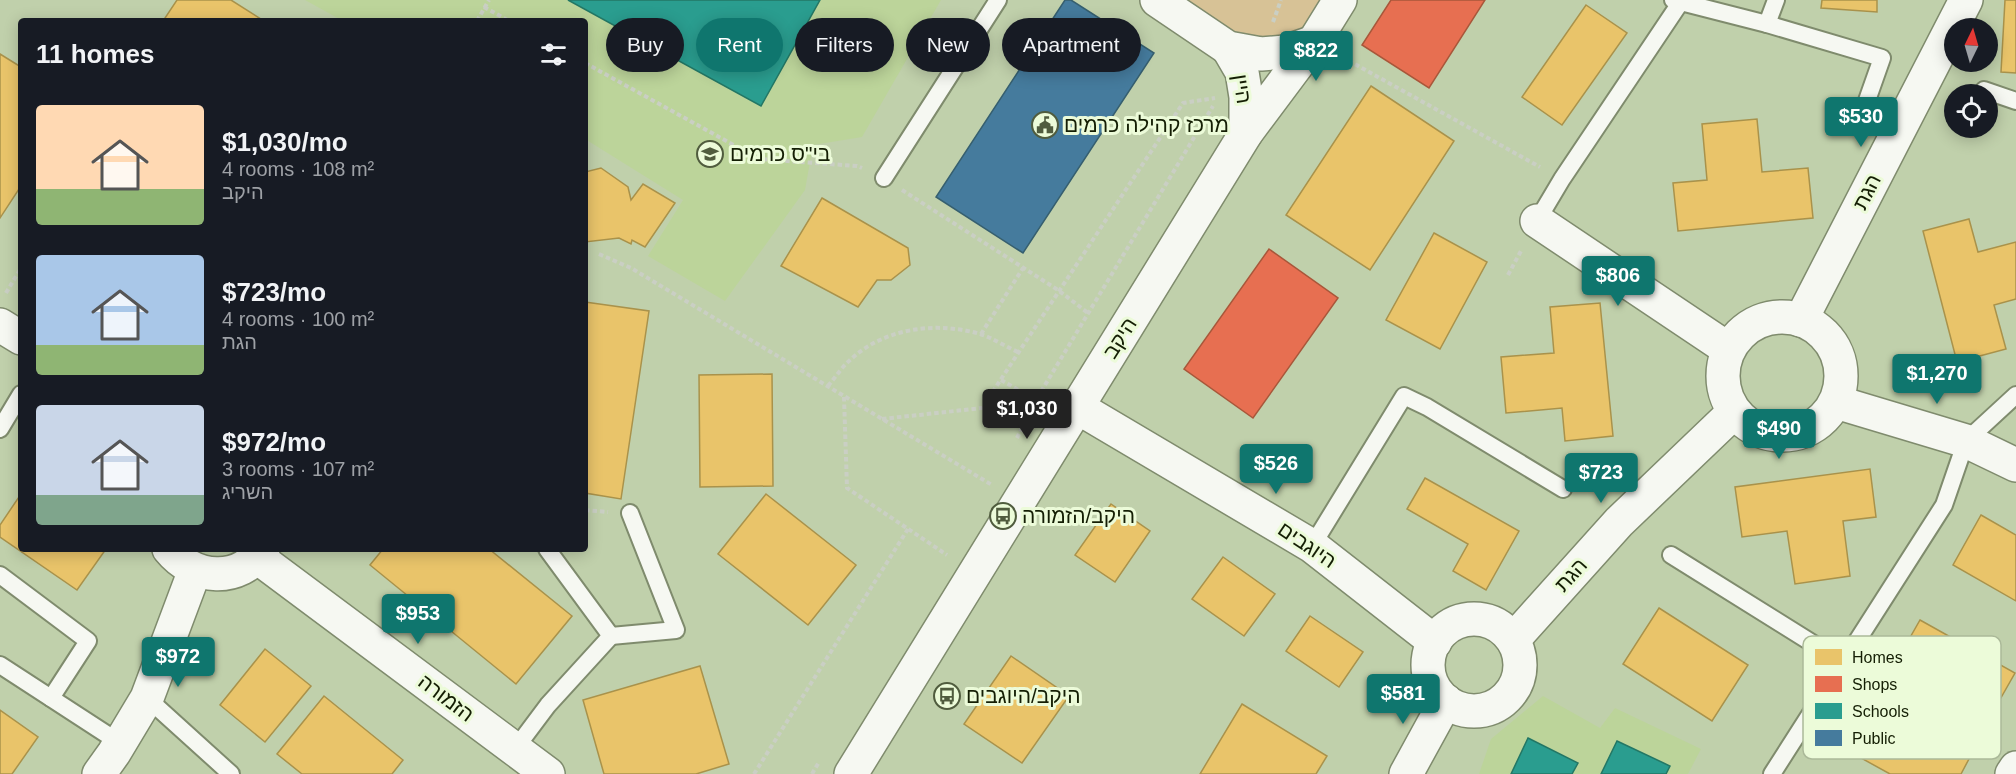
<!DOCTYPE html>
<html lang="en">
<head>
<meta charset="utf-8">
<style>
	:root { --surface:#171b24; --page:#20242c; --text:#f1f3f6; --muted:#9ea1a6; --accent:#0f766e }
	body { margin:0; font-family:Helvetica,"Noto Sans Hebrew",sans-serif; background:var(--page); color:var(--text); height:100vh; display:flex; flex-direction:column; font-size:22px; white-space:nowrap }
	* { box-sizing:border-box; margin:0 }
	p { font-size:20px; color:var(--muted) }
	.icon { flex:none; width:33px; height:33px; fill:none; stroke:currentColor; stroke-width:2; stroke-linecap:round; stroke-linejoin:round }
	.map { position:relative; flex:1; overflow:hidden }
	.side { position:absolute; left:18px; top:18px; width:570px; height:534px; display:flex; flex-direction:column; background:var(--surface); border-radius:6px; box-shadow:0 3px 15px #0003 }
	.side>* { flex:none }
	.guide { position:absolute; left:606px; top:18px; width:570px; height:54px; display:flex; gap:12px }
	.needle { width:39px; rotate:5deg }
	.controls { position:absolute; left:1944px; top:18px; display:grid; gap:12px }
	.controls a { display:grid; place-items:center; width:54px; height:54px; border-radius:50%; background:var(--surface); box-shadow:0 3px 15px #0003; font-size:30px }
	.price { position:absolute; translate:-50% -51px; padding:0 14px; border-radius:6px; background:var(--accent); color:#fff; font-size:20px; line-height:39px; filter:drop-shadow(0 2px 3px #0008) }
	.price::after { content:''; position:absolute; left:50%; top:36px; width:18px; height:14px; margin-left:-9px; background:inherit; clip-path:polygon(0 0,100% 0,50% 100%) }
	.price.selected { background:#222; color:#fff }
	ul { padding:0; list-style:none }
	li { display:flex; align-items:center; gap:18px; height:150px; padding:0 18px }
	li span { display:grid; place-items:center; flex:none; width:168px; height:120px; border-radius:6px; color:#555 }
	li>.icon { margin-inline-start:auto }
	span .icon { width:72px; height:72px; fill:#fffc; stroke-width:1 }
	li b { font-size:26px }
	h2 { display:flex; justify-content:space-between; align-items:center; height:72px; padding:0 18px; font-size:26px }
	.chip { padding:0 21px; border-radius:27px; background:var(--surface); box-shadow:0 3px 15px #0003; font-size:21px; line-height:54px }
	.chip.selected { background:var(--accent); color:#fff }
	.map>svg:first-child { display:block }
	.built { fill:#bcd49a }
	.green { fill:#d7c296 }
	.homes { fill:#e9c46a; stroke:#a9924b; stroke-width:1.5 }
	.shops { fill:#e76f51; stroke:#a8573a; stroke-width:1.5 }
	.schools { fill:#2a9d8f; stroke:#237765; stroke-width:1.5 }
	.public { fill:#457b9d; stroke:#365f6f; stroke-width:1.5 }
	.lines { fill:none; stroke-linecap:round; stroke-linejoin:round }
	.service-casing { stroke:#7f8b6d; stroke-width:20 }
	.minor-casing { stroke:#7f8b6d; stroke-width:36 }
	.tertiary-casing { stroke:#7f8b6d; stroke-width:36 }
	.path { stroke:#cacfc4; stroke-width:4; stroke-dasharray:4.5 3; stroke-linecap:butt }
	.service { stroke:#f6f8f2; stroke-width:16 }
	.minor { stroke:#f6f8f2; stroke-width:33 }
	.tertiary { stroke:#f6f8f2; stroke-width:33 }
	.labels { text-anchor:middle; stroke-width:6; stroke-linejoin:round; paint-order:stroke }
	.street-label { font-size:21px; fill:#141e04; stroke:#ecfbd9 }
	.poi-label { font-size:21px; fill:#141e04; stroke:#ecfbd9; text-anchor:start }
	.key { fill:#ecfbd9; stroke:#abb999; stroke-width:1.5 }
	.key-label { font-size:16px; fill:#141e04 }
</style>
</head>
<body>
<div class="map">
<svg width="2016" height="774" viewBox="0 0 2016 774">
	<rect width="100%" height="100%" fill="#c0d0ab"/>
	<g class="built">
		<polygon points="305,0 941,0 862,137 813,145 805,190 725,301 648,256 683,200 585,139 585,21 343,21"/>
		<polygon points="1543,696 1600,728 1615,708 1701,749 1688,774 1479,774 1491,739"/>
	</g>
	<polygon class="green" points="1157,0 1340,0 1314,42 1261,54"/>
	<g class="homes">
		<polygon points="177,0 231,0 264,21 163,21"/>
		<polygon points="1822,0 1877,0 1877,12 1821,8"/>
		<polygon points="2005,0 2016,0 2016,73 2001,72"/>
		<polygon points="1586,5 1627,33 1562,125 1522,97"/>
		<polygon points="0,54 21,67 21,186 0,218"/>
		<polygon points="1371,86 1454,141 1370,270 1286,215"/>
		<polygon points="1757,119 1762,172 1808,168 1813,218 1678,231 1673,183 1707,180 1702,124"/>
		<polygon points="601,168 628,187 631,200 643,184 675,203 645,247 632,240 631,244 619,238 585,242 585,172"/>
		<polygon points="822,198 908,248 910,265 891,280 877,280 858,307 781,266"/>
		<polygon points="1969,219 1978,252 2016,242 2016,299 1994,305 2006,349 1957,362 1923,231"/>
		<polygon points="1434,233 1487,262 1440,349 1386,320"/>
		<polygon points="585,302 649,311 621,499 585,493"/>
		<polygon points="1600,303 1613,436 1565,441 1562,408 1506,413 1501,357 1554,353 1550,307"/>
		<polygon points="772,374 773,486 700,487 699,375"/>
		<polygon points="1870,469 1876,517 1843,521 1850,576 1795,584 1787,531 1742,537 1735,487"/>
		<polygon points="1425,478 1519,531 1486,590 1453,571 1468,544 1407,509"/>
		<polygon points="21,494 21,549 106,549 77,590 0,537 0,525"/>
		<polygon points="766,494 856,565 808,625 718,554"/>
		<polygon points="1111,504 1150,531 1115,582 1075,555"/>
		<polygon points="1981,515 2016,535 2016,601 1953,565"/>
		<polygon points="383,549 489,549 572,616 516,684 370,565"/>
		<polygon points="1223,557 1275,594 1244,636 1192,599"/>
		<polygon points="1659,608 1748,665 1712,721 1623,664"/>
		<polygon points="1310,616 1363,652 1339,687 1286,651"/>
		<polygon points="1920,620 2015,673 1986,724 1891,671"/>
		<polygon points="265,649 311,686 265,742 220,705"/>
		<polygon points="1011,656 1069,696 1022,763 964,724"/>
		<polygon points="700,666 729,764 696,774 604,774 583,700"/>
		<polygon points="324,696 403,760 392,774 302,774 277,754"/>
		<polygon points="1861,696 1970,757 1961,774 1890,774 1834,743"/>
		<polygon points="1242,704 1327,756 1316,774 1200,774"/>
		<polygon points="0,710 38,737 12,774 0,774"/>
	</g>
	<g class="shops">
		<polygon points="1391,0 1485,0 1429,88 1362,45"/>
		<polygon points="1269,249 1338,298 1253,418 1184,369"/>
	</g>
	<g class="schools">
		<polygon points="568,0 820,0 761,106"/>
		<polygon points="1528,738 1578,763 1572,774 1511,774"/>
		<polygon points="1617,741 1670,766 1666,774 1601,774"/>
	</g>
	<polygon class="public" points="1065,0 1071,0 1154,53 1023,253 936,197"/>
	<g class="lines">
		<defs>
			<g id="service">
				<polyline points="1673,0 1767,24 1882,58 1858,126"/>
				<polyline points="1767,24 1776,0"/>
				<polyline points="1984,90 2016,101"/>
				<polyline points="884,178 998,0"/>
				<polyline points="1537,221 1562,179 1680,3"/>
				<polyline points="0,429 21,394"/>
				<polyline points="1312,546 1404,396 1427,407 1563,489"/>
				<polyline points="547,549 611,636 676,630 630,513"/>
				<polyline points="1671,555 1844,663"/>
				<polyline points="0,575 88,641 51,698"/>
				<polyline points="0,665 120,743"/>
				<polyline points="147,698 231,774"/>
				<polyline points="515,749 548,705 611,636"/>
				<polyline points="1772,774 1944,505 1966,441 2016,395"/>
			</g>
			<g id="minor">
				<polyline points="1157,0 1228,48 1261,54 1285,52 1314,42"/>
				<polyline points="1228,48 1242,72 1246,97 1246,133"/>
				<polyline points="1537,221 1728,349"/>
				<circle cx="1782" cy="376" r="59"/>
				<polyline points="1801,320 1966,0"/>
				<polyline points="0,325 21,338"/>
				<polyline points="1836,402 1966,441 2016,465"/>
				<polyline points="1077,407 1312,546 1435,642"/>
				<path d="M169,549C194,580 239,584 263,549"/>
				<polyline points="257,557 548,774"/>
				<circle cx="1474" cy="665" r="46"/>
				<polyline points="1513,640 1619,522 1734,412"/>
				<polyline points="99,774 114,753 147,698 195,570"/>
				<polyline points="851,774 1246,133 1314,42 1340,0"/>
				<polyline points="1406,774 1446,701"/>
			</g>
			<polyline id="tertiary" points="2012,774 2016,768"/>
		</defs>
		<use href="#service" class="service-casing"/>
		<use href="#minor" class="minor-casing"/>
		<use href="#tertiary" class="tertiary-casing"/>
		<g class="path">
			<polyline points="484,7 509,21"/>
			<polyline points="477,21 489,0"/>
			<polyline points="1273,22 1281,0"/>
			<polyline points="1342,57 1540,167"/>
			<polyline points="585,63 759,159 857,166 862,168"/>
			<polyline points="902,190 1058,290 1088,313"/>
			<polyline points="599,254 631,268 992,485"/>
			<polyline points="1508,275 1522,249"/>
			<polyline points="6,293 21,268"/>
			<polyline points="981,334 1023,268"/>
			<polyline points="1001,380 1043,404"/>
			<path d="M828,386C835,378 841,368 849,361C883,328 936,321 980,334C993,338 1006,347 1018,352"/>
			<polyline points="844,397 847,488 947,555"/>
			<polyline points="882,419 982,408 1183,103 1215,98"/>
			<polyline points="1017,438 1036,400 1213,106"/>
			<polyline points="585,510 608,512"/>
			<polyline points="754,774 908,529"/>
			<polyline points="812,774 819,762"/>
		</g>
		<use href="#service" class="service"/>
		<use href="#minor" class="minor"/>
		<use href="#tertiary" class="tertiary"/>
	</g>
	<defs>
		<symbol id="civic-ring" viewBox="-11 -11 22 22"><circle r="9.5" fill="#ecfbd9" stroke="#505c3e" stroke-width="1.5"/><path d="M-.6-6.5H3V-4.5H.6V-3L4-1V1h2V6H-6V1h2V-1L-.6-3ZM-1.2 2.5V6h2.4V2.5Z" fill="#505c3e"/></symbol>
		<symbol id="school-ring" viewBox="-11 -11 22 22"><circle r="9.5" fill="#ecfbd9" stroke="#505c3e" stroke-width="1.5"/><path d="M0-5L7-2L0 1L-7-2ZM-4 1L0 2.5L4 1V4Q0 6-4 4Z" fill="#505c3e"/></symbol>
		<symbol id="bus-ring" viewBox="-11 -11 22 22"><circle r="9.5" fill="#ecfbd9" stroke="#505c3e" stroke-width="1.5"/><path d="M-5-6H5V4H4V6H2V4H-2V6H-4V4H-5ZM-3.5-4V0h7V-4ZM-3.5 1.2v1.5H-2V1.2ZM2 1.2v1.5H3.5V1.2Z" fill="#505c3e"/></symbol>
	</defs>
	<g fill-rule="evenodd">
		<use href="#civic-ring" x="1030" y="110" width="30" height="30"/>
		<use href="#school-ring" x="695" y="139" width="30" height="30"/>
		<use href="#bus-ring" x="988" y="501" width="30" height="30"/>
		<use href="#bus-ring" x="932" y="681" width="30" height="30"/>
	</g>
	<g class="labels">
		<g class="street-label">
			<text transform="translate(1242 89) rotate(81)" y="7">היין</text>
			<text transform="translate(1867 192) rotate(-63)" y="7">הגת</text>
			<text transform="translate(1120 338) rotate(-58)" y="7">היקב</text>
			<text transform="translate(1307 545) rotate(34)" y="7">היוגבים</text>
			<text transform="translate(1571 575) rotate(-48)" y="7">הגת</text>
			<text transform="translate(446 698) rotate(37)" y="7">הזמורה</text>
		</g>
		<g class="poi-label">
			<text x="1064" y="132">מרכז קהילה כרמים</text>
			<text x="730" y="161">בי"ס כרמים</text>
			<text x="1022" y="523">היקב/הזמורה</text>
			<text x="966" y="703">היקב/היוגבים</text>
		</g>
	</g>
	<rect x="1803" y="636" width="198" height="123" rx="9" class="key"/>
	<rect x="1815" y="649" width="27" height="16" fill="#e9c46a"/>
	<rect x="1815" y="676" width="27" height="16" fill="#e76f51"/>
	<rect x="1815" y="703" width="27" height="16" fill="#2a9d8f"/>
	<rect x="1815" y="730" width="27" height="16" fill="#457b9d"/>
	<g class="key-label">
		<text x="1852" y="663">Homes</text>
		<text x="1852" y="690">Shops</text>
		<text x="1852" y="717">Schools</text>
		<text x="1852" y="744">Public</text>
	</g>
</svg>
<div class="controls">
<a><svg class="needle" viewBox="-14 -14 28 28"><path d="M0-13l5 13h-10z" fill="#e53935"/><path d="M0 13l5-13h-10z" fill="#9ea1a6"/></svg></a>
<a><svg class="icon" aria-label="locate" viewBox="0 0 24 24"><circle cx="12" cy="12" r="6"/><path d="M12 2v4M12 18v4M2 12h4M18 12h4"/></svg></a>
</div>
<b class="price" style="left:1316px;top:82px">$822</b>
<b class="price" style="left:1861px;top:148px">$530</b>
<b class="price" style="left:1618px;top:307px">$806</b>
<b class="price" style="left:1937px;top:405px">$1,270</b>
<b class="price selected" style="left:1027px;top:440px">$1,030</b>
<b class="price" style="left:1779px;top:460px">$490</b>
<b class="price" style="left:1276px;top:495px">$526</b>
<b class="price" style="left:1601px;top:504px">$723</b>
<b class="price" style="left:418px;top:645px">$953</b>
<b class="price" style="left:178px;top:688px">$972</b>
<b class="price" style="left:1403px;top:725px">$581</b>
<div class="guide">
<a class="chip">Buy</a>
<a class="chip selected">Rent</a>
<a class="chip">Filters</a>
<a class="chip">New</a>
<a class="chip">Apartment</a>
</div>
<section class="side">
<h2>11 homes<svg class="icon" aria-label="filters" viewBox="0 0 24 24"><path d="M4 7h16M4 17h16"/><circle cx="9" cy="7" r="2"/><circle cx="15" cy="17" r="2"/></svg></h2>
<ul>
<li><span style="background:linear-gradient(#ffd9b3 70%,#8fb573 0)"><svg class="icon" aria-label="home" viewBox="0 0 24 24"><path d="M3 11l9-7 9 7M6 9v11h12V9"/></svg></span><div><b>$1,030/mo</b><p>4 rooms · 108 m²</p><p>היקב</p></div></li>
<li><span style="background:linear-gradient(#a9c7e8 75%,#8fb573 0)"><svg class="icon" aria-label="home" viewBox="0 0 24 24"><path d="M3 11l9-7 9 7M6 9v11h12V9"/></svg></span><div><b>$723/mo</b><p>4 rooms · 100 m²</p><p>הגת</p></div></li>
<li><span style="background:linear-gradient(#c9d6e8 75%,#7fa58c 0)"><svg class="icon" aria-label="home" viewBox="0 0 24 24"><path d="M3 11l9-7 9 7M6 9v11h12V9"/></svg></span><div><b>$972/mo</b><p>3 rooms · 107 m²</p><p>השריג</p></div></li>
</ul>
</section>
</div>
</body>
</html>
